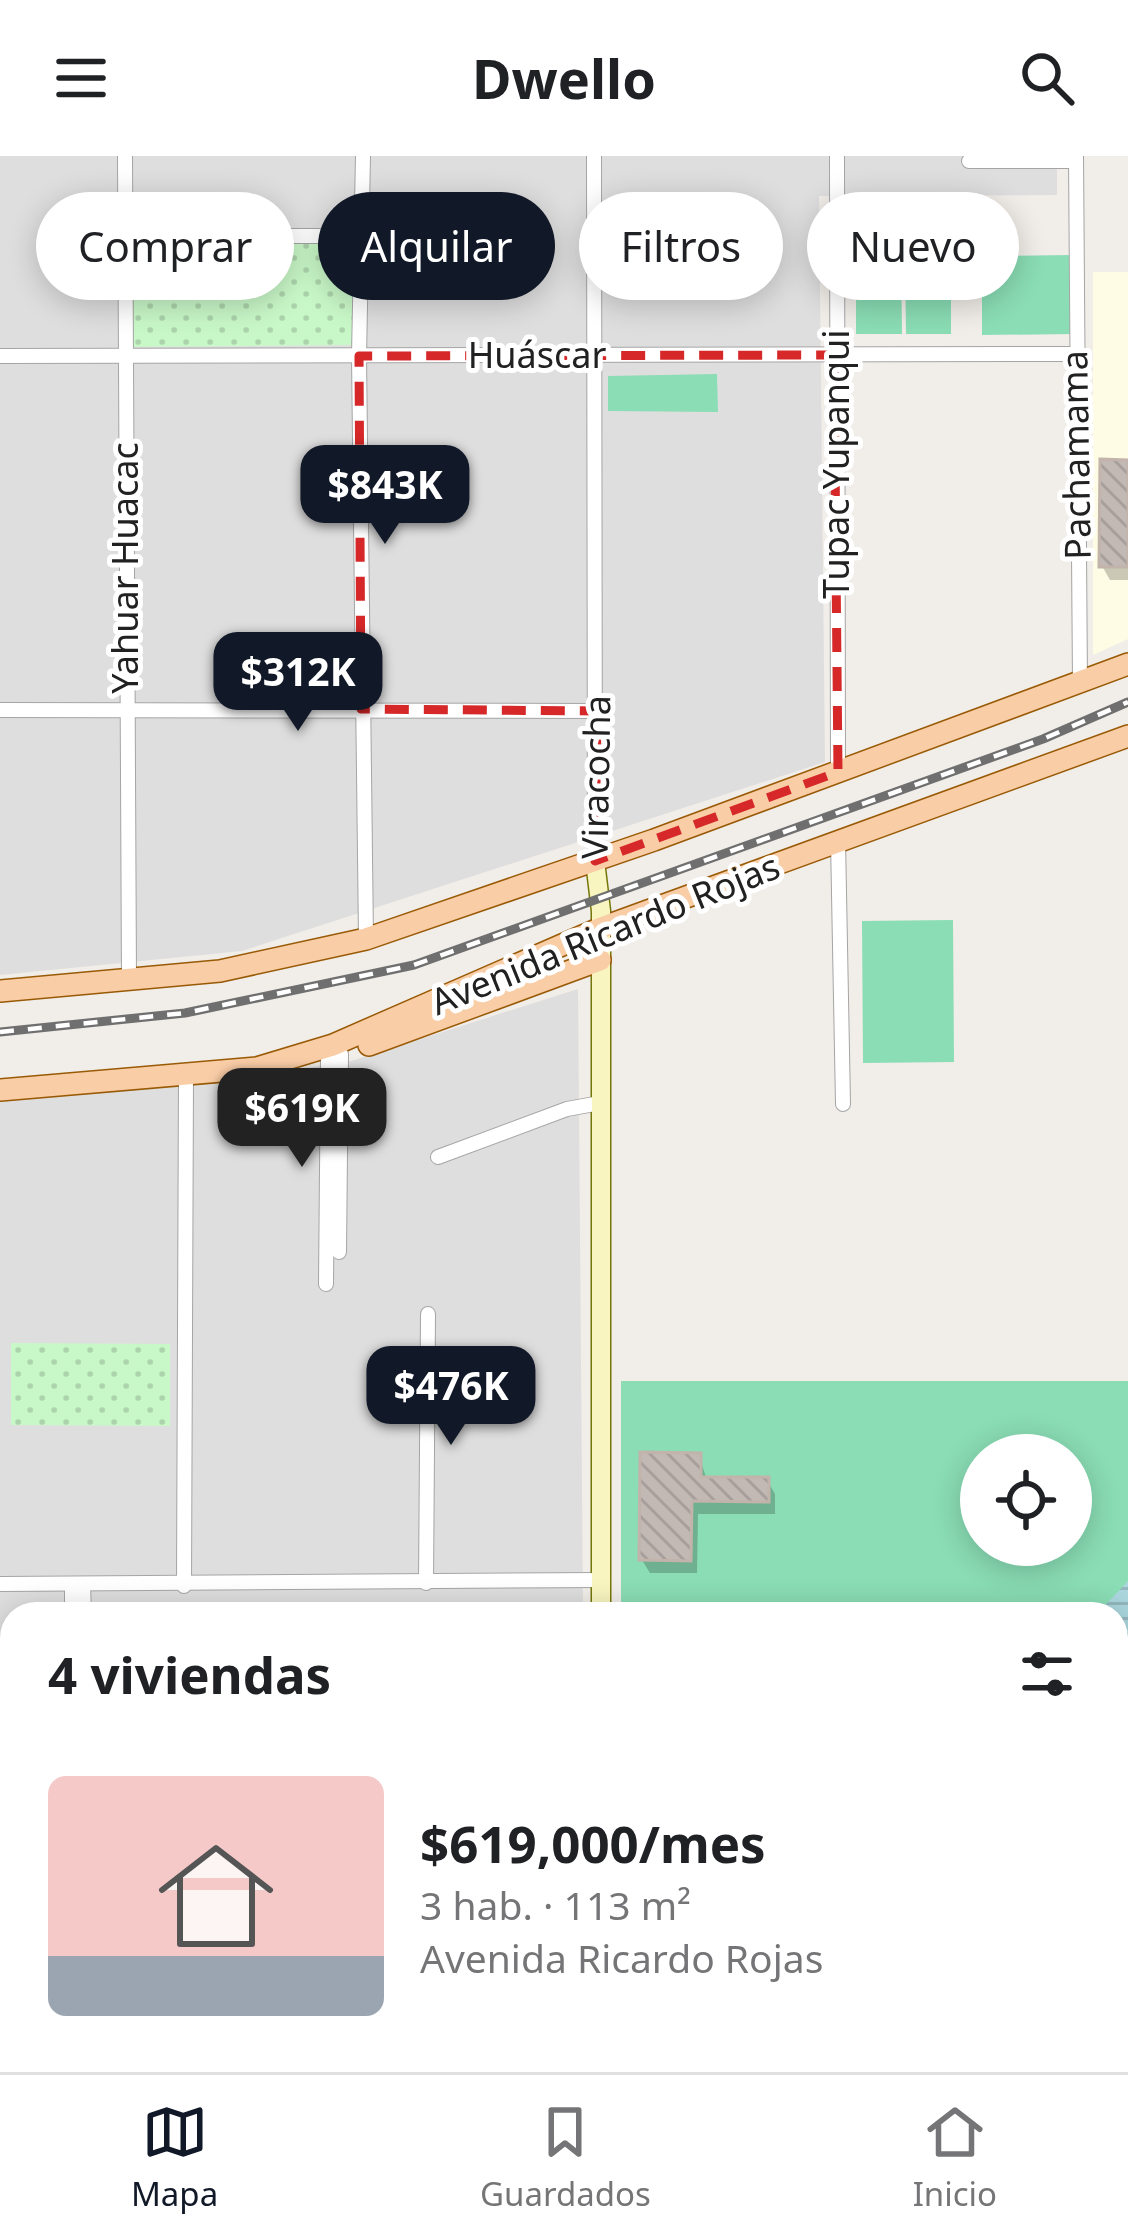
<!DOCTYPE html>
<html lang="es">
<head>
<meta charset="utf-8">
<style>
	:root { --surface:#fff; --page:#f6f6f6; --text:#202124; --muted:#757577; --line:#e0e0e0; --accent:#111827 }
	body { margin:0; font-family:"Noto Sans",sans-serif; background:var(--page); color:var(--text); height:100vh; display:flex; flex-direction:column; font-size:45px; white-space:nowrap }
	* { box-sizing:border-box; margin:0 }
	p { font-size:39px; color:var(--muted) }
	.icon { flex:none; width:66px; height:66px; fill:none; stroke:currentColor; stroke-width:2; stroke-linecap:round; stroke-linejoin:round }
	.map { position:relative; flex:1; overflow:hidden }
	.panel { position:absolute; left:0px; top:1446px; width:1128px; height:471px; display:flex; flex-direction:column; background:var(--surface); border-radius:36px 36px 0 0; box-shadow:0 6px 30px #0003 }
	.panel>* { flex:none }
	.guide { position:absolute; left:36px; top:36px; width:1056px; height:108px; display:flex; gap:24px }
	.fabs { position:absolute; left:960px; top:1278px; display:grid; gap:24px }
	.fabs a { display:grid; place-items:center; width:132px; height:132px; border-radius:50%; background:var(--surface); box-shadow:0 6px 30px #0003; font-size:60px }
	.price { position:absolute; translate:-50% -102px; padding:0 27px; border-radius:24px; background:var(--accent); color:#fff; font-size:39px; line-height:78px; filter:drop-shadow(0 3px 6px #0008) }
	.price::after { content:''; position:absolute; left:50%; top:72px; width:36px; height:27px; margin-left:-18px; background:inherit; clip-path:polygon(0 0,100% 0,50% 100%) }
	.price.active { background:#222; color:#fff }
	ul { padding:0; list-style:none }
	li { display:flex; align-items:center; gap:36px; height:300px; padding:0 48px }
	li+li { border-top:3px solid var(--line) }
	li span { display:grid; place-items:center; flex:none; width:336px; height:240px; border-radius:18px; color:#555 }
	li>.icon { margin-inline-start:auto }
	span .icon { width:144px; height:144px; fill:#fffc; stroke-width:1 }
	li b { font-size:51px }
	h2 { display:flex; justify-content:space-between; align-items:center; height:144px; padding:0 48px; font-size:51px }
	.pill { padding:0 42px; border-radius:54px; background:var(--surface); box-shadow:0 6px 30px #0003; font-size:42px; line-height:108px }
	.pill.active { background:var(--accent); color:#fff }
	header { display:flex; justify-content:space-between; align-items:center; height:156px; padding:0 48px; background:var(--surface); font-size:54px; font-weight:700 }
	.dock { display:flex; justify-content:space-around; align-items:center; height:168px; border-top:3px solid var(--line); background:var(--surface); font-size:33px; color:var(--muted) }
	.dock a { display:grid; justify-items:center; gap:6px }
	.dock .active { color:var(--accent) }
	.map>svg:first-child { display:block }
	.residential { fill:#dfdede }
	.education { fill:#fefce4 }
	.park { fill:url(#park-dots) }
	.pitch { fill:#8addb5; fill-rule:evenodd }
	.water { fill:url(#water-rules) }
	.shadow { fill:#0003 }
	.building { fill:url(#building-back-hatch); stroke:#c2b3ab; stroke-width:3 }
	.lines { fill:none; stroke-linecap:round; stroke-linejoin:round }
	.lane-casing { stroke:#a5a5a5; stroke-width:9 }
	.street-casing { stroke:#a5a5a5; stroke-width:16 }
	.secondary-casing { stroke:#767709; stroke-width:21 }
	.primary-casing { stroke:#995a06; stroke-width:24 }
	.lane { stroke:#fff; stroke-width:6 }
	.street { stroke:#fff; stroke-width:14 }
	.secondary { stroke:#f8f5c0; stroke-width:18 }
	.primary { stroke:#f9cda6; stroke-width:21 }
	.rail-casing { stroke:#6f6f6f; stroke-width:9 }
	.rail { stroke:#fff; stroke-width:4.5; stroke-dasharray:14; stroke-linecap:butt }
	.marked { fill:none; stroke:#d62828; stroke-width:9; stroke-dasharray:24 15; stroke-linejoin:round }
	.labels { text-anchor:middle; stroke-width:10; stroke-linejoin:round; paint-order:stroke }
	.street-label { font-size:36px; fill:#212121; stroke:#fff }
</style>
</head>
<body>
<header><svg class="icon" aria-label="menu" viewBox="0 0 24 24"><path d="M4 6h16M4 12h16M4 18h16"/></svg>Dwello<svg class="icon" aria-label="search" viewBox="0 0 24 24"><circle cx="10" cy="10" r="6"/><path d="M15 15l6 6"/></svg></header>
<div class="map">
<svg width="1128" height="1916" viewBox="0 0 1128 1916">
	<defs>
		<pattern id="park-dots" width="8" height="8" patternUnits="userSpaceOnUse" patternTransform="scale(3)"><rect width="8" height="8" fill="#c9f8c8"/><path d="M2 2h.1M6 6h.1" fill="none" stroke="#acd4ac" stroke-width="1.8" stroke-linecap="round"/></pattern>
		<pattern id="water-rules" width="6" height="5" patternUnits="userSpaceOnUse" patternTransform="scale(3)"><rect width="6" height="5" fill="#abd6dd"/><path d="M0 2.5h6" fill="none" stroke="#93b7bd"/></pattern>
		<pattern id="building-back-hatch" width="6" height="6" patternUnits="userSpaceOnUse" patternTransform="scale(3)"><rect width="6" height="6" fill="#c2b9b5"/><path d="M-1 5l2 2M0 0l6 6M5-1l2 2" fill="none" stroke="#a69f9b"/></pattern>
	</defs>
	<rect width="100%" height="100%" fill="#f1ede8"/>
	<g class="residential">
		<polygon points="0,0 1057,0 1057,39 819,40 825,606 242,795 0,819"/>
		<polygon points="578,833 583,1458 12,1458 12,1905 587,1909 1116,1905 1116,1899 1128,1899 1128,1916 0,1916 0,940 168,932 348,906"/>
	</g>
	<polygon class="education" points="1093,116 1128,116 1128,483 1093,499"/>
	<g class="park">
		<polygon points="356,80 359,189 125,191 125,85"/>
		<polygon points="11,1187 170,1188 170,1270 11,1269"/>
	</g>
	<g class="pitch">
		<polygon points="856,99 901,99 902,178 856,178"/>
		<polygon points="905,99 951,99 951,178 906,178"/>
		<polygon points="1073,99 1074,178 982,179 982,100"/>
		<polygon points="717,218 718,256 608,255 608,220"/>
		<polygon points="953,764 954,906 863,907 862,765"/>
		<path d="M621,1225H1128V1889H1116V1458H621ZM981,1299H1071V1389H981Z"/>
	</g>
	<polygon class="water" points="1128,1425 1128,1544 1116,1557 1116,1458 1097,1458"/>
	<g class="shadow">
		<polygon points="1128,307 1128,424 1110,424 1102,410"/>
		<polygon points="699,1300 707,1324 767,1324 775,1338 775,1358 698,1358 697,1417 650,1417 642,1404"/>
		<polygon points="566,1457 567,1458 463,1458"/>
	</g>
	<g class="building">
		<polygon points="1100,303 1128,304 1128,411 1099,411"/>
		<polygon points="640,1296 701,1297 701,1321 769,1321 769,1346 692,1345 691,1405 639,1404"/>
	</g>
	<g class="lines">
		<defs>
			<polyline id="lane" points="114,1916 115,1905"/>
			<g id="street">
				<polyline points="125,0 129,824"/>
				<polyline points="363,0 359,200 366,783"/>
				<polyline points="594,0 595,705"/>
				<polyline points="837,0 838,616"/>
				<polyline points="1076,0 1080,527"/>
				<polyline points="969,5 1076,5"/>
				<polyline points="125,80 363,80"/>
				<polyline points="835,91 941,91"/>
				<polyline points="0,200 1073,198"/>
				<polyline points="0,554 597,555"/>
				<polyline points="838,684 843,948"/>
				<polyline points="438,1001 567,953 600,947"/>
				<polyline points="339,1096 341,898"/>
				<polyline points="326,1128 328,901"/>
				<polyline points="426,1427 428,1158"/>
				<polyline points="0,1428 602,1424"/>
				<polyline points="72,1429 72,1458"/>
				<polyline points="83,1429 84,1458"/>
				<polyline points="184,1430 186,921"/>
				<polyline points="0,1903 12,1903"/>
			</g>
			<g id="secondary">
				<polyline points="595,705 601,755 601,1458"/>
				<polyline points="598,1905 599,1916"/>
			</g>
			<g id="primary">
				<polyline points="0,835 220,815 366,783 654,684 1128,508"/>
				<polyline points="369,889 600,804"/>
				<polyline points="0,934 257,912 333,889 601,772 1128,580"/>
			</g>
		</defs>
		<use href="#lane" class="lane-casing"/>
		<use href="#street" class="street-casing"/>
		<use href="#secondary" class="secondary-casing"/>
		<use href="#primary" class="primary-casing"/>
		<use href="#lane" class="lane"/>
		<use href="#street" class="street"/>
		<use href="#secondary" class="secondary"/>
		<use href="#primary" class="primary"/>
		<defs>
			<polyline id="rail" points="0,876 185,857 414,809 1043,583 1128,546"/>
		</defs>
		<use href="#rail" class="rail-casing"/>
		<use href="#rail" class="rail"/>
	</g>
	<path class="marked" d="M834,199L838,616L595,705L597,555L361,553L359,200Z"/>
	<g class="labels">
		<g class="street-label">
			<text x="537" y="212">Huáscar</text>
			<text transform="translate(1076 299) rotate(-91)" y="13">Pachamama</text>
			<text transform="translate(836 308) rotate(-90)" y="13">Tupac Yupanqui</text>
			<text transform="translate(125 412) rotate(-90)" y="13">Yahuar Huacac</text>
			<text transform="translate(596 621) rotate(-89)" y="13">Viracocha</text>
			<text transform="translate(605 778) rotate(-22)" y="13">Avenida Ricardo Rojas</text>
		</g>
	</g>
</svg>
<div class="fabs">
<a><svg class="icon" aria-label="locate" viewBox="0 0 24 24"><circle cx="12" cy="12" r="6"/><path d="M12 2v4M12 18v4M2 12h4M18 12h4"/></svg></a>
</div>
<b class="price" style="left:385px;top:391px">$843K</b>
<b class="price" style="left:298px;top:578px">$312K</b>
<b class="price active" style="left:302px;top:1014px">$619K</b>
<b class="price" style="left:451px;top:1292px">$476K</b>
<div class="guide">
<a class="pill">Comprar</a>
<a class="pill active">Alquilar</a>
<a class="pill">Filtros</a>
<a class="pill">Nuevo</a>
</div>
<section class="panel">
<h2>4 viviendas<svg class="icon" aria-label="filters" viewBox="0 0 24 24"><path d="M4 7h16M4 17h16"/><circle cx="9" cy="7" r="2"/><circle cx="15" cy="17" r="2"/></svg></h2>
<ul>
<li><span style="background:linear-gradient(#f6c9c9 75%,#9aa5b1 0)"><svg class="icon" aria-label="home" viewBox="0 0 24 24"><path d="M3 11l9-7 9 7M6 9v11h12V9"/></svg></span><div><b>$619,000/mes</b><p>3 hab. · 113 m²</p><p>Avenida Ricardo Rojas</p></div></li>
</ul>
</section>
</div>
<nav class="dock">
<a class="active"><svg class="icon" aria-label="map" viewBox="0 0 24 24"><path d="M3 6l6-2 6 2 6-2v14l-6 2-6-2-6 2zM9 4v14M15 6v14"/></svg>Mapa</a>
<a><svg class="icon" aria-label="saved" viewBox="0 0 24 24"><path d="M7 4h10v16l-5-4-5 4z"/></svg>Guardados</a>
<a><svg class="icon" aria-label="home" viewBox="0 0 24 24"><path d="M3 11l9-7 9 7M6 9v11h12V9"/></svg>Inicio</a>
</nav>
</body>
</html>
